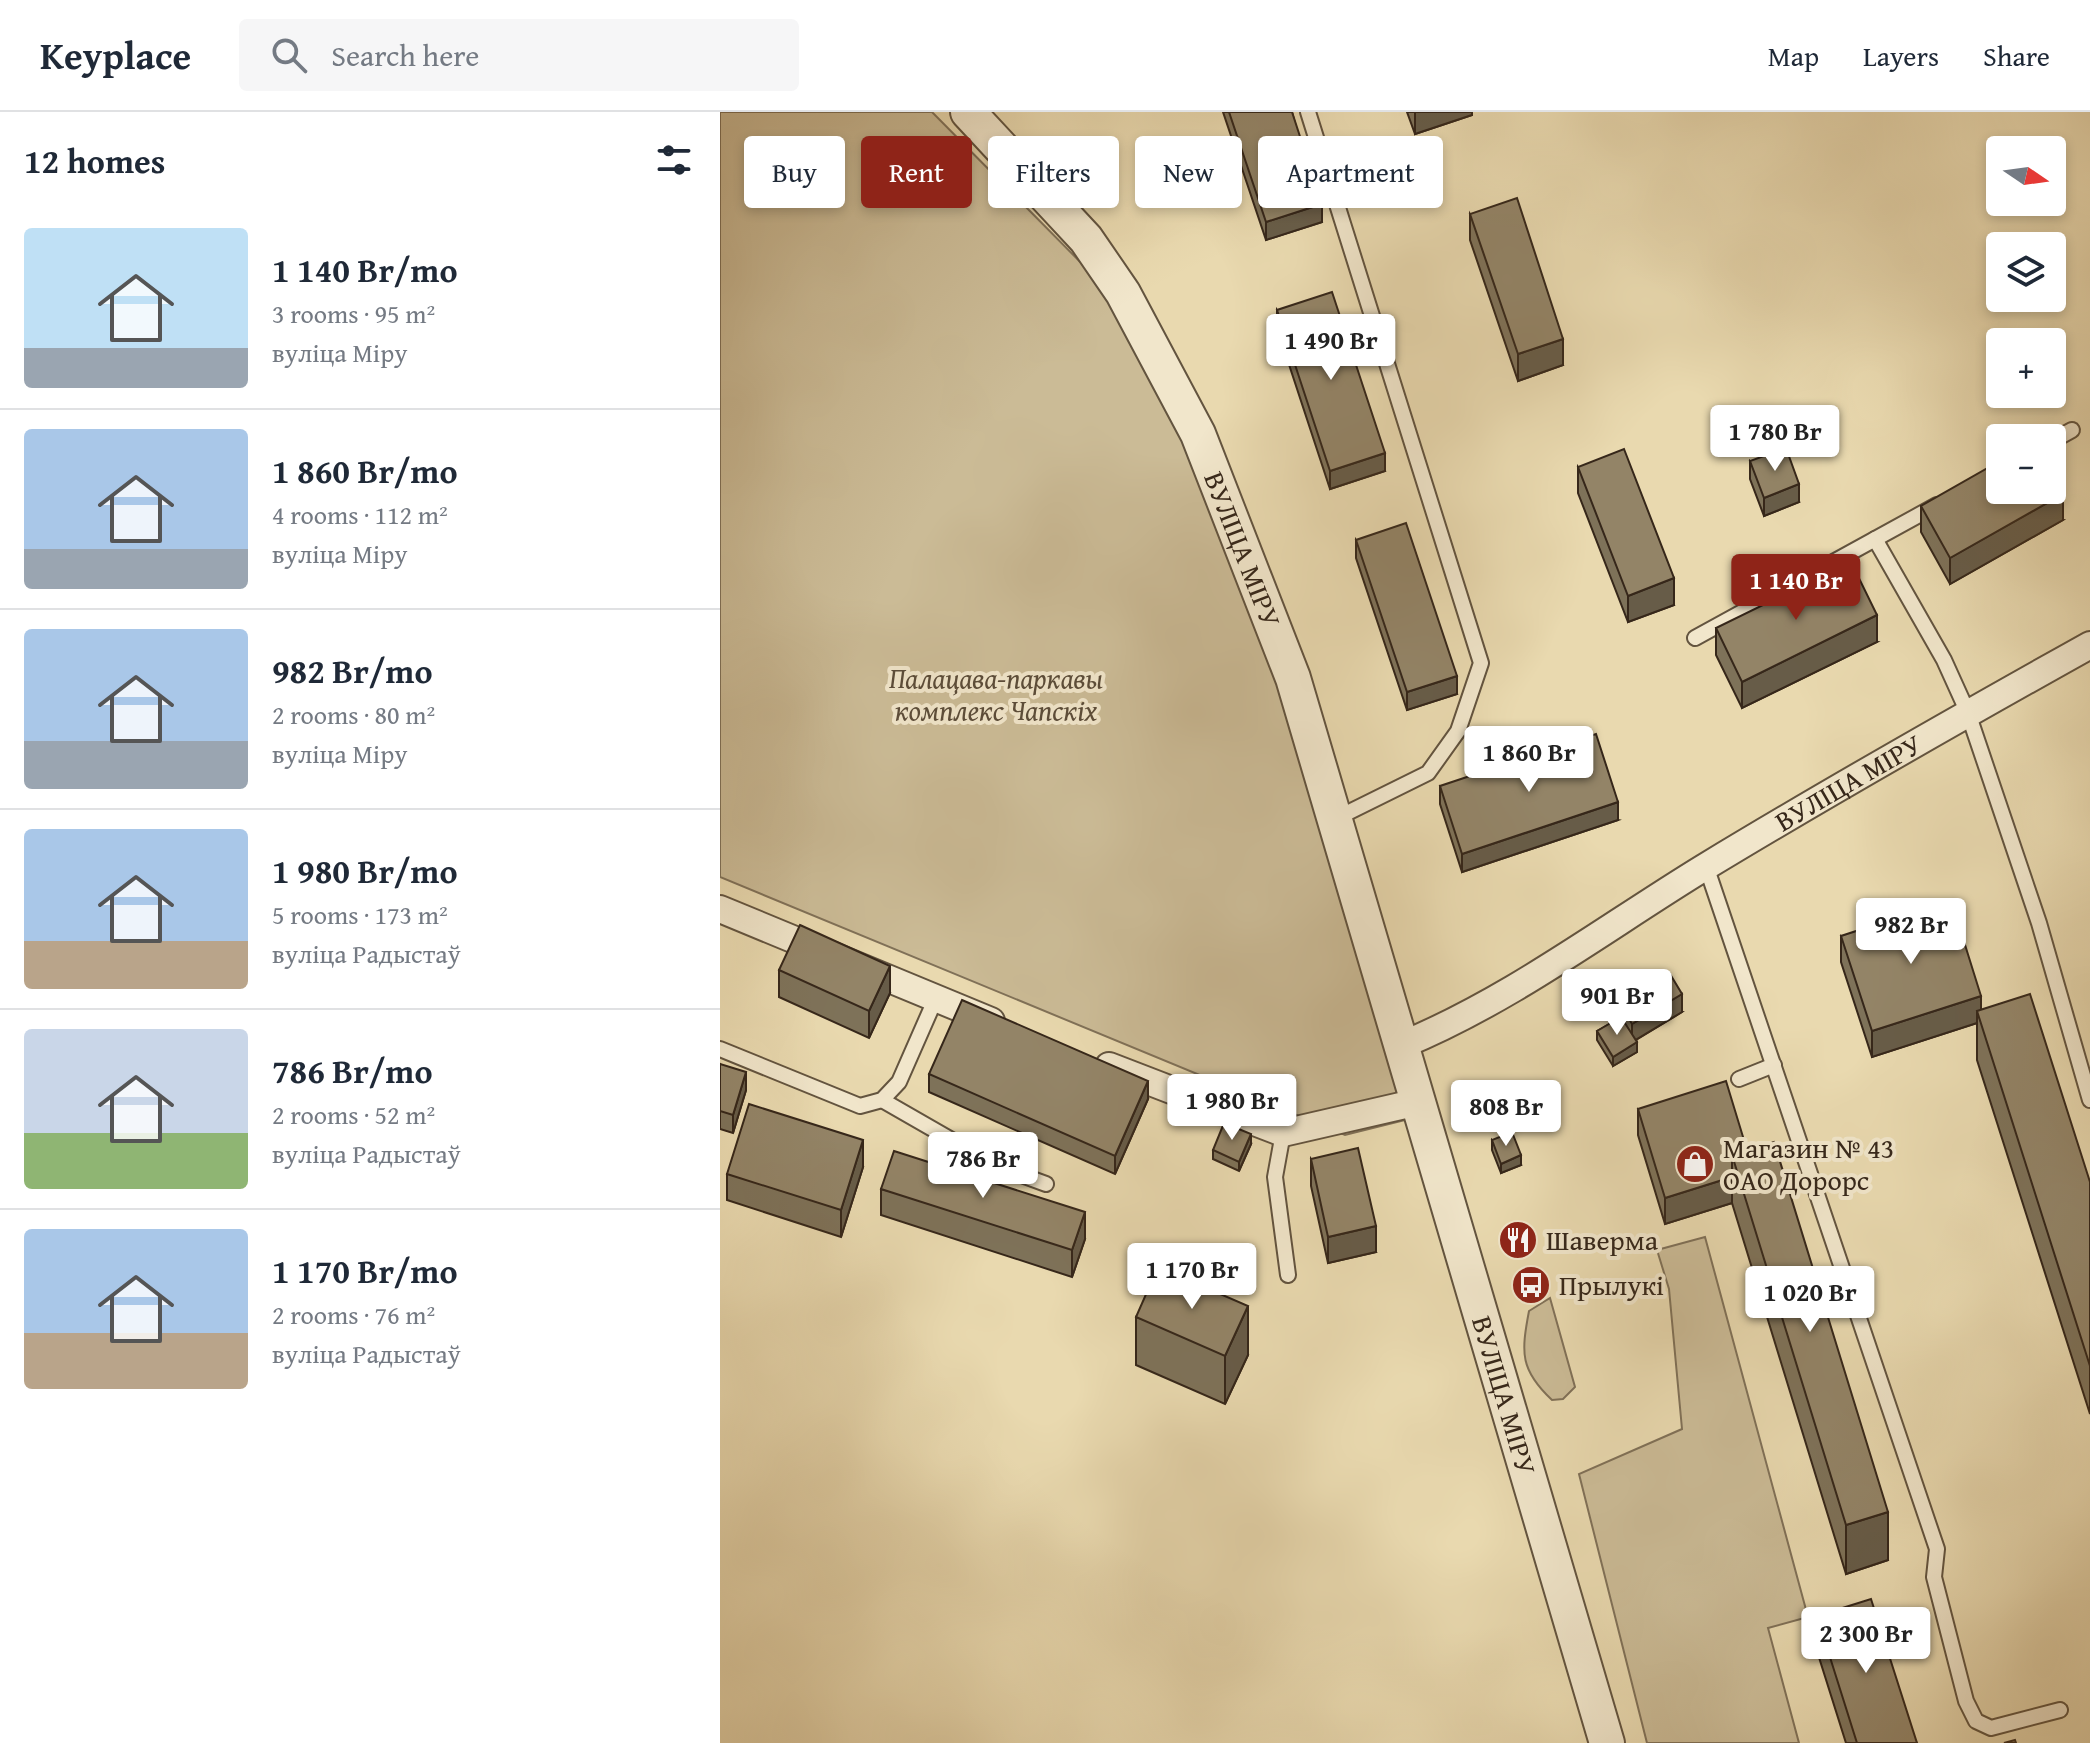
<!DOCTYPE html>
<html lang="en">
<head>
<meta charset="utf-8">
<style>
	:root { --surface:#fff; --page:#f6f6f7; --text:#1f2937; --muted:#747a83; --line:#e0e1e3; --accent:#8f2418 }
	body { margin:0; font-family:"Gentium Book Plus",serif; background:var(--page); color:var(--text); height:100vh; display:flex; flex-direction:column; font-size:30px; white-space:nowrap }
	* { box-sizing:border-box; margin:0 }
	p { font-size:26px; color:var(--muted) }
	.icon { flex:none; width:44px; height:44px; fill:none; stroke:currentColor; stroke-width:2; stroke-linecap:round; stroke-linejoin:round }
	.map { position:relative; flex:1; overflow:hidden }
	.side { display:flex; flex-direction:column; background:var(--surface); width:720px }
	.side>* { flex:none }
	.top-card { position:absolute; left:24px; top:24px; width:760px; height:72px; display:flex; gap:16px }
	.needle { width:52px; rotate:103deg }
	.tools { position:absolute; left:1266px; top:24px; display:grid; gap:16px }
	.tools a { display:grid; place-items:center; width:80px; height:80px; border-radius:8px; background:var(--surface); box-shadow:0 4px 12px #0003; font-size:40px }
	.price { position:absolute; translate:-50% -68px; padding:0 18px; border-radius:8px; background:#fff; color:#222; font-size:26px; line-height:52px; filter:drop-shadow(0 2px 4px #0008) }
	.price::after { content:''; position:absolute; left:50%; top:48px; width:24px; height:18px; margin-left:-12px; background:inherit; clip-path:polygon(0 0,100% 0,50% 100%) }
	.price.on { background:var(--accent); color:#fff }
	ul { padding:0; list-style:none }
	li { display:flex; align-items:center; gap:24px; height:200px; padding:0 24px }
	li+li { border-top:2px solid var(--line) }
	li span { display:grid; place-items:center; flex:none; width:224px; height:160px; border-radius:8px; color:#555 }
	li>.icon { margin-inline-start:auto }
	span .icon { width:96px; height:96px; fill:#fffc; stroke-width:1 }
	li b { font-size:34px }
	h2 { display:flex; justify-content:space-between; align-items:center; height:96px; padding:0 24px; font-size:34px }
	.pill { padding:0 28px; border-radius:8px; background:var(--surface); box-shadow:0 4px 12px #0003; font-size:28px; line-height:72px }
	.pill.on { background:var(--accent); color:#fff }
	header { display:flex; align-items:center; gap:48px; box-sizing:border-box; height:112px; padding:0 40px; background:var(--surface); border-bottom:2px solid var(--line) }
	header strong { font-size:38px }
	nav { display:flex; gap:44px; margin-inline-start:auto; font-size:28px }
	.search { width:560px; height:72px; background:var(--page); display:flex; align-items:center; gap:20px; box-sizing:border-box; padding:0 28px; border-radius:8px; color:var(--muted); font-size:30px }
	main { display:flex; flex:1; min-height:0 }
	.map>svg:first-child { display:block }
	.green { fill:#cbbb96; stroke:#807158; stroke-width:2 }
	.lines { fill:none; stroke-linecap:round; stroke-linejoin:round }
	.service-casing { stroke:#63543f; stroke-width:18 }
	.minor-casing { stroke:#63543f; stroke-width:30 }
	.tertiary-casing { stroke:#63543f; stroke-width:38 }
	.service { stroke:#f1e6cb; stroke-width:14 }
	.minor { stroke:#f1e6cb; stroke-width:26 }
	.tertiary { stroke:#f1e6cb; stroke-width:34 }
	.wall { fill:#7e7259; stroke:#36271a; stroke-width:2 }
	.shaded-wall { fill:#675c48; stroke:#36271a; stroke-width:2 }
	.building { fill:#938467; stroke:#36271a; stroke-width:2 }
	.labels { text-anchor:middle; stroke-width:8; stroke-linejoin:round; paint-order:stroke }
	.street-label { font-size:28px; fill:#36271a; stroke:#f1e6cb }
	.park-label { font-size:28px; font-style:italic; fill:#5b4c39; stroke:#f1e6cb }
	.poi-label { font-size:28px; fill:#36271a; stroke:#f1e6cb; text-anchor:start }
</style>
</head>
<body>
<header>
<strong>Keyplace</strong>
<div class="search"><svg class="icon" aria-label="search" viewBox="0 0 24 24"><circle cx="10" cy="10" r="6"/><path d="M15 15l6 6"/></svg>Search here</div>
<nav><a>Map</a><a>Layers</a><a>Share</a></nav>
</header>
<main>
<section class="side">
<h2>12 homes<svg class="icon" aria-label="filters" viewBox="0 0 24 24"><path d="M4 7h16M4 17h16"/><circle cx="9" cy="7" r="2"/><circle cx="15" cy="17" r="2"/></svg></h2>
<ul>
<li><span style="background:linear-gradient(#bfe0f5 75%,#9aa5b1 0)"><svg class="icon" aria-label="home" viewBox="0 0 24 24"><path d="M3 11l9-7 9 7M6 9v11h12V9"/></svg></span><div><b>1 140 Br/mo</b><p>3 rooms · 95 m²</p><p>вуліца Міру</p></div></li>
<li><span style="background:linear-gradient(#a9c7e8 75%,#9aa5b1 0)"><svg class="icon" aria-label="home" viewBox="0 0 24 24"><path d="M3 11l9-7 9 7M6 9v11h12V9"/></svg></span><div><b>1 860 Br/mo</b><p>4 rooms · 112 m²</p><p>вуліца Міру</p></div></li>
<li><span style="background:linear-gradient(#a9c7e8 70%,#9aa5b1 0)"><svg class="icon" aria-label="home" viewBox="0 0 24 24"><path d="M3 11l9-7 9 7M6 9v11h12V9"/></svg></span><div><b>982 Br/mo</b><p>2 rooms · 80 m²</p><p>вуліца Міру</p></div></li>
<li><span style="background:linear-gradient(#a9c7e8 70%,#b9a48a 0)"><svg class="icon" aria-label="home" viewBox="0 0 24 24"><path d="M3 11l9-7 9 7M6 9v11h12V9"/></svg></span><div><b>1 980 Br/mo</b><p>5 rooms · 173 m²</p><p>вуліца Радыстаў</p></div></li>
<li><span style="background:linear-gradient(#c9d6e8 65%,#8fb573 0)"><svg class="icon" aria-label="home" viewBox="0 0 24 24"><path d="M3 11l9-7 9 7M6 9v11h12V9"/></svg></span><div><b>786 Br/mo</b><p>2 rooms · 52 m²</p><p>вуліца Радыстаў</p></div></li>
<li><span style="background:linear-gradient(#a9c7e8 65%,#b9a48a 0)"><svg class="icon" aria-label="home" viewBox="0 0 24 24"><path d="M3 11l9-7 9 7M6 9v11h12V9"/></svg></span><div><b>1 170 Br/mo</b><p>2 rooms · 76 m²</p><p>вуліца Радыстаў</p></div></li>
</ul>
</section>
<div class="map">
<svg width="1370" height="1631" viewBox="0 0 1370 1631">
	<rect width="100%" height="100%" fill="#e9d9af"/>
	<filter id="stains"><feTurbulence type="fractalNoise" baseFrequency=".0025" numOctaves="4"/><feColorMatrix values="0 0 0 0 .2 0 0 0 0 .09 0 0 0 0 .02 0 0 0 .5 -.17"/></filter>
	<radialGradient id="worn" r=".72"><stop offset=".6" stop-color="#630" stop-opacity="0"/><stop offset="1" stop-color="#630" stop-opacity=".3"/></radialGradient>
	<g class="green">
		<polygon points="0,0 212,0 383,173 469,321 567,576 693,1006 625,1023 0,765"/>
		<polygon points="985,1125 1088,1505 1048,1516 1079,1631 927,1631 859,1362 962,1317 949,1177 937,1138"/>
		<path d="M830,1186L855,1275L843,1287L832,1288C800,1258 801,1241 809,1199Z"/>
	</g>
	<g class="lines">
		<defs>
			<g id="service">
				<polyline points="588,0 761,551 738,619 708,661 615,707"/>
				<polyline points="1332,329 1352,318"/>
				<polyline points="1155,427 1224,548 1248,601 1319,811 1370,988"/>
				<polyline points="975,526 1217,393"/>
				<polyline points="986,754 1217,1437 1214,1465 1246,1589 1256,1609 1271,1616 1340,1598"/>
				<polyline points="0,937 140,994 162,988 179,970 215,888"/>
				<polyline points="1019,967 1054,953"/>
				<polyline points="162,988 277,1054 326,1072"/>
				<polyline points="563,1021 555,1065 568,1163"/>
			</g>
			<g id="minor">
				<polyline points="0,797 271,909"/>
				<path id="s1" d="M682,933C791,888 885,816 985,755C1112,678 1241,605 1370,533"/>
				<polyline points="389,954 563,1021 698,990"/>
			</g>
			<g id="tertiary">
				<path id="s2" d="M248,0L366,127L403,181L478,322L573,566L887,1631"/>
			</g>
		</defs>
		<use href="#service" class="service-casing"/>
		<use href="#minor" class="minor-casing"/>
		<use href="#tertiary" class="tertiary-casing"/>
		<use href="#service" class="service"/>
		<use href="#minor" class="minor"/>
		<use href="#tertiary" class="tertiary"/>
	</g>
	<g class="wall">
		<polygon points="503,0 572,0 602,110 546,128"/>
		<polygon points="687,0 752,0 752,3 695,22"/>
		<polygon points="750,102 843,253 798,269 750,128"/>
		<polygon points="557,198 665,359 610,377 557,216"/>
		<polygon points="1030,349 1079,390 1044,404 1030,367"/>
		<polygon points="858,355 954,493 908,510 858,381"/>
		<polygon points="1201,394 1343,408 1230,472 1201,420"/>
		<polygon points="636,428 737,582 687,598 636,446"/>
		<polygon points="996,516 1157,530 1022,596 996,543"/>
		<polygon points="720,674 898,708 742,760 720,692"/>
		<polygon points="1121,824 1261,898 1370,1070 1370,1302 1257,948 1257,911 1152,945 1121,850"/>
		<polygon points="59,858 170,881 149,926 59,885"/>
		<polygon points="900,892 962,900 916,928 917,940 893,954 877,928 877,919 900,906"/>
		<polygon points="0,952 26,978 13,1021 0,1017"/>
		<polygon points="209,962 428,987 395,1062 209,980"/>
		<polygon points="918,997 1027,1038 1168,1448 1126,1462 1012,1091 945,1112 918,1023"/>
		<polygon points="772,1028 801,1053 781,1061 772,1038"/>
		<polygon points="531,1032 519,1059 493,1047 493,1038"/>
		<polygon points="591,1047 656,1140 608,1151 591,1074"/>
		<polygon points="143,1055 121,1125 7,1088 7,1062"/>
		<polygon points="161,1077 365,1127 352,1165 161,1103"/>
		<polygon points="416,1205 528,1243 505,1292 416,1253"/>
		<polygon points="1097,1504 1197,1631 1126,1631 1097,1539"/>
	</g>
	<g class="shaded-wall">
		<polygon points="695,0 752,0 752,3 695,22"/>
		<polygon points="602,92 602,110 546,128 546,110"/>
		<polygon points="843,227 843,253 798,269 798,242"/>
		<polygon points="665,341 665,359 610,377 610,359"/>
		<polygon points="1079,372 1079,390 1044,404 1044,386"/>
		<polygon points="1343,382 1343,408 1230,472 1230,446"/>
		<polygon points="954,466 954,493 908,510 908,484"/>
		<polygon points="1157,503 1157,530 1022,596 1022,570"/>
		<polygon points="737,564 737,582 687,598 687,580"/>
		<polygon points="898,690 898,708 742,760 742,742"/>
		<polygon points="170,854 170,881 149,926 149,899"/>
		<polygon points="962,882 962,900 912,930 912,912"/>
		<polygon points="1261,884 1261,910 1257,899 1257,911 1152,945 1152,919"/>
		<polygon points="917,930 917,940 893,954 893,945"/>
		<polygon points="26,960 26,978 13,1021 13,1003"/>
		<polygon points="428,969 428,987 395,1062 395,1044"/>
		<polygon points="531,1022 531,1032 519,1059 519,1050"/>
		<polygon points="143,1028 143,1055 121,1125 121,1098"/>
		<polygon points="801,1043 801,1053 781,1061 781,1052"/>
		<polygon points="1012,1065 1012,1091 945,1112 945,1086"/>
		<polygon points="365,1100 365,1127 352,1165 352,1138"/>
		<polygon points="656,1114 656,1140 608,1151 608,1125"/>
		<polygon points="528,1194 528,1243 505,1292 505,1244"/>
		<polygon points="1168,1400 1168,1448 1126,1462 1126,1413"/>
	</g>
	<g class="building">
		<polygon points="509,0 572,0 602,92 546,110"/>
		<polygon points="797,86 843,227 798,242 750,102"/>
		<polygon points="612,180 665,341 610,359 557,198"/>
		<polygon points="1066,336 1079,372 1044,386 1030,349"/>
		<polygon points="904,337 954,466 908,484 858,355"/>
		<polygon points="1280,349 1280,378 1332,378 1332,362 1343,382 1230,446 1201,394"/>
		<polygon points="686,411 737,564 687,580 636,428"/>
		<polygon points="1131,450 1157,503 1022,570 996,516"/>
		<polygon points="876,622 898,690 742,742 720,674"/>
		<polygon points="1231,788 1261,884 1152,919 1121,824"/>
		<polygon points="80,813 170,854 149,899 59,858"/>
		<polygon points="950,862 962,882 912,912 900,892"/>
		<polygon points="1310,882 1370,1070 1370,1254 1257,899"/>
		<polygon points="242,888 428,969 395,1044 209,962"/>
		<polygon points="901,905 917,930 893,945 877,919"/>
		<polygon points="0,952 26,960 13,1003 0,999"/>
		<polygon points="1006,969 1027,1038 1012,1043 1012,1065 945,1086 918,997"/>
		<polygon points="29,992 143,1028 121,1098 7,1062"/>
		<polygon points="504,1011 531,1022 519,1050 493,1038"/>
		<polygon points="792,1020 801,1043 781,1052 772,1028"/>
		<polygon points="1054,1030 1168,1400 1126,1413 1012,1043"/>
		<polygon points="638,1036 656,1114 608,1125 591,1047"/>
		<polygon points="174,1039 365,1100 352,1138 161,1077"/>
		<polygon points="438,1155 528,1194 505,1244 416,1205"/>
		<polygon points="1151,1487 1197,1631 1137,1631 1097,1504"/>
		<polygon points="1295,1628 1296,1631 1284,1631"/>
	</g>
	<defs>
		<symbol id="shop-disc" viewBox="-11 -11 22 22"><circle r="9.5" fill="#8f2418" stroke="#f1e6cb"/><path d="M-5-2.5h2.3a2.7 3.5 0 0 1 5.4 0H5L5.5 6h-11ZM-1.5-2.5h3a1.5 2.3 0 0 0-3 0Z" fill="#fff"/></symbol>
		<symbol id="restaurant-disc" viewBox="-11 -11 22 22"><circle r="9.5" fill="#8f2418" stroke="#f1e6cb"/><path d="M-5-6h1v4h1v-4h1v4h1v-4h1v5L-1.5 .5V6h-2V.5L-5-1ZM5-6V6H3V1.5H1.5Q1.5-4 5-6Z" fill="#fff"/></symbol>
		<symbol id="bus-disc" viewBox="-11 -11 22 22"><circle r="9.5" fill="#8f2418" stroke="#f1e6cb"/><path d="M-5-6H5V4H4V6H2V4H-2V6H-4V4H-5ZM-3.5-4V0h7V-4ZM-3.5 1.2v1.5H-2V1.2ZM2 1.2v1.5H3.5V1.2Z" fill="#fff"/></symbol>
	</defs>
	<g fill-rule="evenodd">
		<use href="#shop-disc" x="953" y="1030" width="44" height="44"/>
		<use href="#restaurant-disc" x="776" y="1106" width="44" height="44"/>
		<use href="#bus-disc" x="789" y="1151" width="44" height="44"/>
	</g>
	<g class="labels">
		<g class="street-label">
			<text dy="10" stroke="none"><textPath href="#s2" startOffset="522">ВУЛІЦА МІРУ</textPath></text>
			<text dy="10" stroke="none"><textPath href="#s1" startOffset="518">ВУЛІЦА МІРУ</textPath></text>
			<text dy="10" stroke="none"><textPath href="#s2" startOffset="1408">ВУЛІЦА МІРУ</textPath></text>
		</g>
		<g class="park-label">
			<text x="276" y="576">Палацава-паркавы<tspan x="276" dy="32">комплекс Чапскіх</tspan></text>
		</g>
		<g class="poi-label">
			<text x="1003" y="1046">Магазин № 43<tspan x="1003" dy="32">ОАО Дорорс</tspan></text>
			<text x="826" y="1138">Шаверма</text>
			<text x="839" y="1183">Прылукі</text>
		</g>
	</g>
	<rect width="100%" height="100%" filter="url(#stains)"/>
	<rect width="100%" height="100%" fill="url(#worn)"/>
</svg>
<div class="tools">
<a><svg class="needle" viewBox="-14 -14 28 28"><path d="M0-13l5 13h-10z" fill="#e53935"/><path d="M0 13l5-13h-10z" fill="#747a83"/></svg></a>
<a><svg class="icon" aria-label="layers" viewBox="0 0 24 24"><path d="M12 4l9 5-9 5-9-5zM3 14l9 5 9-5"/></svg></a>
<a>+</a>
<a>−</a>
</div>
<b class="price" style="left:611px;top:270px">1 490 Br</b>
<b class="price" style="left:1055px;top:361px">1 780 Br</b>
<b class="price on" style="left:1076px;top:510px">1 140 Br</b>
<b class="price" style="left:809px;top:682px">1 860 Br</b>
<b class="price" style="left:1191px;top:854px">982 Br</b>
<b class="price" style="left:897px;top:925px">901 Br</b>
<b class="price" style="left:512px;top:1030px">1 980 Br</b>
<b class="price" style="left:786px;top:1036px">808 Br</b>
<b class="price" style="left:263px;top:1088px">786 Br</b>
<b class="price" style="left:472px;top:1199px">1 170 Br</b>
<b class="price" style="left:1090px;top:1222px">1 020 Br</b>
<b class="price" style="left:1146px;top:1563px">2 300 Br</b>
<div class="top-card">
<a class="pill">Buy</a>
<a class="pill on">Rent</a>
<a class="pill">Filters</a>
<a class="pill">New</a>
<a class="pill">Apartment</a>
</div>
</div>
</main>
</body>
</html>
